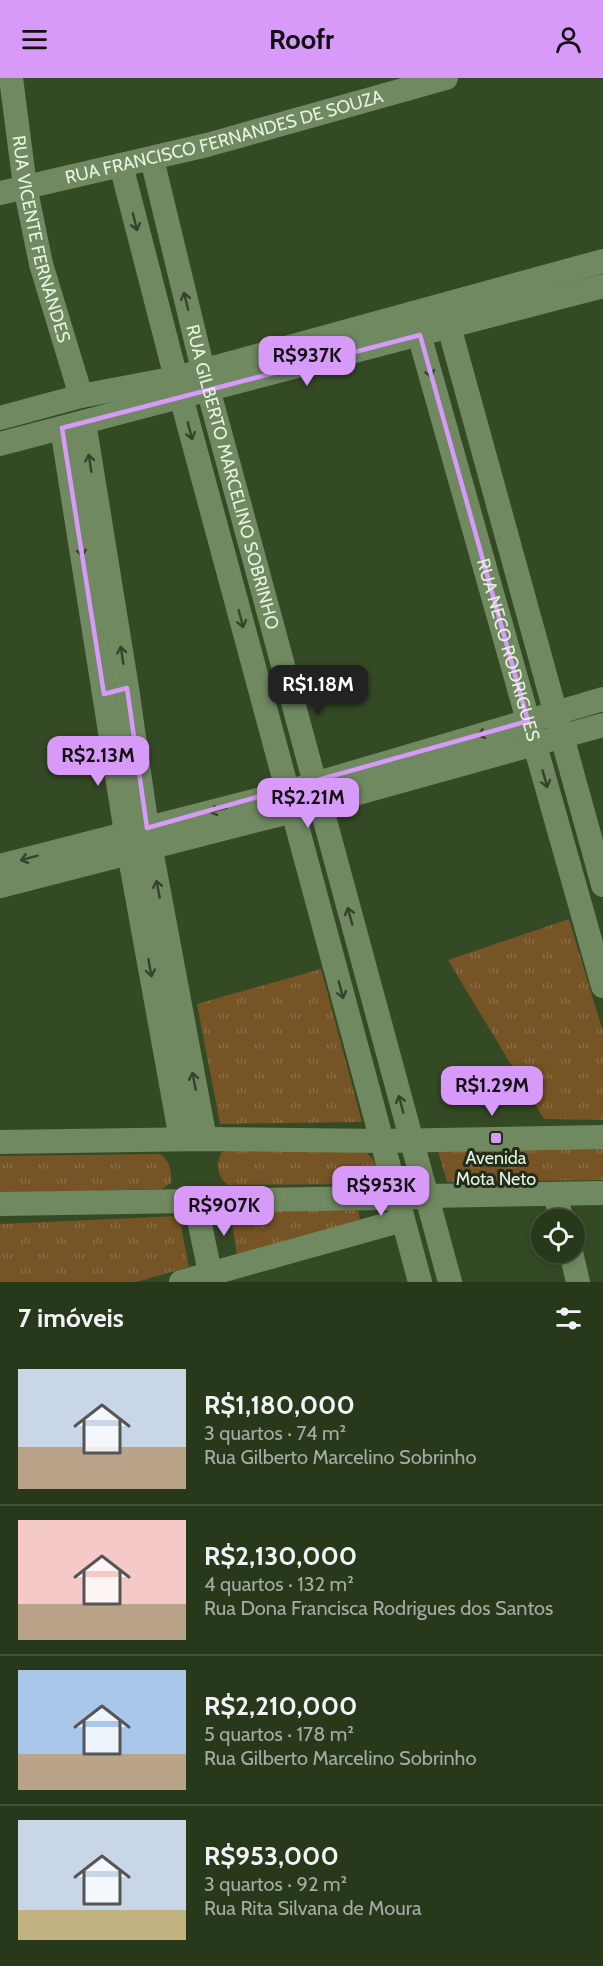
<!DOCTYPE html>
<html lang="pt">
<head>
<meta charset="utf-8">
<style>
	:root { --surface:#27381b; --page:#2f3f24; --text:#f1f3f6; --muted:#a4aca3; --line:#43523a; --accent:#d89af8 }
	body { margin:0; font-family:Cabin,sans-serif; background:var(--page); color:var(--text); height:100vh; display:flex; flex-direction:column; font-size:22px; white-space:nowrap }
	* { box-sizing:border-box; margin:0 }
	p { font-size:20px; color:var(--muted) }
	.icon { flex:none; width:33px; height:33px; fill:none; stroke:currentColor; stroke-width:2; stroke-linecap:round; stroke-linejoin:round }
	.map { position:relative; height:1204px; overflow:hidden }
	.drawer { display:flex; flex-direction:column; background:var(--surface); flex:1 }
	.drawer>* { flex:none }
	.fabs { position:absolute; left:531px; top:1131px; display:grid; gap:12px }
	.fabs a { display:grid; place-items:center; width:54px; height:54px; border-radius:50%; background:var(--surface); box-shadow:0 3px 9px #0003,0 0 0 2px var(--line); font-size:30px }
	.price { position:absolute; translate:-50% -51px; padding:0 14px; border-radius:12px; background:var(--accent); color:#111; font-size:20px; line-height:39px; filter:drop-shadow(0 2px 3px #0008) }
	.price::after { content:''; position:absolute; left:50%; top:36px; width:18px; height:14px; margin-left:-9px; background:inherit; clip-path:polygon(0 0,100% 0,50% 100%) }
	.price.active { background:#222; color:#fff }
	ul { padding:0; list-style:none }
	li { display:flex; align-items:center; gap:18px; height:150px; padding:0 18px }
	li+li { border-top:2px solid var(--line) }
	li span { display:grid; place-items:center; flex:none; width:168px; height:120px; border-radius:0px; color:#555 }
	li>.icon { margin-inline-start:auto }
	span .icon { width:72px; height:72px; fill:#fffc; stroke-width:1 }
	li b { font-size:26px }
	h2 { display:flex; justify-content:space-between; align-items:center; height:72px; padding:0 18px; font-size:26px }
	header { display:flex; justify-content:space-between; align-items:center; height:78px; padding:0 18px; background:var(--accent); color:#111; font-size:27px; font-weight:700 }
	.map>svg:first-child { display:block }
	.grass { fill:url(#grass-tufts) }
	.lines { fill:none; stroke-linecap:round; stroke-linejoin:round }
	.street { stroke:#708961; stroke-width:24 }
	.oneway { stroke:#36432c }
	.marked { fill:none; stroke:#d89af8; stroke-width:4.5; stroke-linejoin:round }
	.poi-dot { fill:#d89af8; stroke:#222c1b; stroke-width:2 }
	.labels { text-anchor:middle; stroke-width:6; stroke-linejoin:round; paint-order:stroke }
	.street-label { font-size:18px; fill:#e6f4de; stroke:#222c1b }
	.poi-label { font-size:18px; fill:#e6f4de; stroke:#222c1b }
</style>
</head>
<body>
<header><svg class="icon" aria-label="menu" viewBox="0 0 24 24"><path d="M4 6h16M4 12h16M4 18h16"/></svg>Roofr<svg class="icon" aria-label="person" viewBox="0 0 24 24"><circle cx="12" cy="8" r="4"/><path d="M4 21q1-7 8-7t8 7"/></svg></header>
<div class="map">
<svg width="603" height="1204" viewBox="0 0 603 1204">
	<defs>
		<pattern id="grass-tufts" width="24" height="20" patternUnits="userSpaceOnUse" patternTransform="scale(1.5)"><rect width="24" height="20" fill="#765425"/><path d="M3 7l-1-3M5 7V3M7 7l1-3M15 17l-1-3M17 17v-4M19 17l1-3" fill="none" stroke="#8a6d44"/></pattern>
	</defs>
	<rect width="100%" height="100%" fill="#344a24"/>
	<g class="grass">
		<polygon points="569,841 603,954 603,1042 544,1041 448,882"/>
		<polygon points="321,891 362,1044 220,1046 197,926"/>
		<polygon points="603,1069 603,1102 447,1104 437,1070"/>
		<path d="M363,1070L375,1084L378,1093L369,1106L228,1107C217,1099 215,1086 222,1074L231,1072Z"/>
		<path d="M160,1076C170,1083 172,1094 171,1105L162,1111L0,1115V1078Z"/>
		<polygon points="358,1130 360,1143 237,1177 230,1134"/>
		<polygon points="179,1138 189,1189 136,1204 0,1204 0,1146"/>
	</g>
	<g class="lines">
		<g class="street">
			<path id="s1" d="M11,0L25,108L41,186L81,318"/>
			<path id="s2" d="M152,81L203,292L450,1204"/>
			<polyline points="121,87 176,300 420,1204"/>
			<path id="s3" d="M0,115L207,67L446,0"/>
			<polyline points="445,234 603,807"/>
			<path id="s4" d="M413,235L603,908"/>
			<polyline points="0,340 81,318 176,300 603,183"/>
			<polyline points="84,344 127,610 147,750 205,1061"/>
			<polyline points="62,350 129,774 181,1061"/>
			<polyline points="0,366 603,208"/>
			<polyline points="0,788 277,717 603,621"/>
			<polyline points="0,808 293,733 603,647"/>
			<polyline points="0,1064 205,1061 382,1063 603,1059"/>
			<polyline points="555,1117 562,1142"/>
			<polyline points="195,1123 212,1204"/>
			<polyline points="0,1126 373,1120 398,1121 426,1118 603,1115"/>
			<polyline points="571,1174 578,1204"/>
			<polyline points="181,1204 403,1142"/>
		</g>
	</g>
	<defs><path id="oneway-shaft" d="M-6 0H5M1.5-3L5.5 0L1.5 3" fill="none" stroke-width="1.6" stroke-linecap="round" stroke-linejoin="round" transform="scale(1.5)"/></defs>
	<g class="oneway">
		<use href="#oneway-shaft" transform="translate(135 144) rotate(76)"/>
		<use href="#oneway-shaft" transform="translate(186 223) rotate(-104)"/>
		<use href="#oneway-shaft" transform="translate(429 291) rotate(74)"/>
		<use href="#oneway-shaft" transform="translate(190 353) rotate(75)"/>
		<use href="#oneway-shaft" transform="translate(90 385) rotate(-99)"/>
		<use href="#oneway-shaft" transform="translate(81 470) rotate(81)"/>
		<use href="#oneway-shaft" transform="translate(241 541) rotate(75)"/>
		<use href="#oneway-shaft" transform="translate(122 577) rotate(-99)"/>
		<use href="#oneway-shaft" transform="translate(486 655) rotate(164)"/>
		<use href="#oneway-shaft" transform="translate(545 701) rotate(74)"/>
		<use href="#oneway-shaft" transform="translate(218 732) rotate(166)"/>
		<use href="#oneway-shaft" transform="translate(29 780) rotate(165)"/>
		<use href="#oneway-shaft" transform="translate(158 811) rotate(-101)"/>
		<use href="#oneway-shaft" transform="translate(350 838) rotate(-105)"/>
		<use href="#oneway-shaft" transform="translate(150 890) rotate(80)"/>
		<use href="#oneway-shaft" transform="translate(341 912) rotate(75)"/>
		<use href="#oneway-shaft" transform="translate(194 1003) rotate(-101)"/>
		<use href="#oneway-shaft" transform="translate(401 1026) rotate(-105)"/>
	</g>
	<path class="marked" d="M420,257L528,643L147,750L127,610L104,616L62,350Z"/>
	<rect class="poi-dot" x="490" y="1054" width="12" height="12" rx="3"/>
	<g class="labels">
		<g class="street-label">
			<text dy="6" stroke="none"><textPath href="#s3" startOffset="231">RUA FRANCISCO FERNANDES DE SOUZA</textPath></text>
			<text dy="6" stroke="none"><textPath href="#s1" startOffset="164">RUA VICENTE FERNANDES</textPath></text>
			<text dy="6" stroke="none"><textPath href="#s2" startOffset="328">RUA GILBERTO MARCELINO SOBRINHO</textPath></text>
			<text dy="6" stroke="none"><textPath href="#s4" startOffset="350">RUA NECO RODRIGUES</textPath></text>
		</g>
		<g class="poi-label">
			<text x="496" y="1086">Avenida<tspan x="496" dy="21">Mota Neto</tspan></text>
		</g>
	</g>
</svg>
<div class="fabs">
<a><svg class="icon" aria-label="locate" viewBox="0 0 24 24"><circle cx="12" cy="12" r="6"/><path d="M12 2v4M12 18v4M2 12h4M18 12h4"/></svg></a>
</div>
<b class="price" style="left:307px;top:309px">R$937K</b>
<b class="price active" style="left:318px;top:638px">R$1.18M</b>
<b class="price" style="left:98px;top:709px">R$2.13M</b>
<b class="price" style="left:308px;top:751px">R$2.21M</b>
<b class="price" style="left:492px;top:1039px">R$1.29M</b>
<b class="price" style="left:381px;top:1139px">R$953K</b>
<b class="price" style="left:224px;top:1159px">R$907K</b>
</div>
<section class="drawer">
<h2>7 imóveis<svg class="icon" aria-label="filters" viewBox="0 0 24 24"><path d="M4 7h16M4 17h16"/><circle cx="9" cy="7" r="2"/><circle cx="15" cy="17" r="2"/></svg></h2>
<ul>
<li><span style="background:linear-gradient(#c9d6e8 65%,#b9a48a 0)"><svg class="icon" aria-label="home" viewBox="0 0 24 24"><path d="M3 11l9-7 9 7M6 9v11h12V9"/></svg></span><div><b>R$1,180,000</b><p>3 quartos · 74 m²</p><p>Rua Gilberto Marcelino Sobrinho</p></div></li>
<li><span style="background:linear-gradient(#f6c9c9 70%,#b9a48a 0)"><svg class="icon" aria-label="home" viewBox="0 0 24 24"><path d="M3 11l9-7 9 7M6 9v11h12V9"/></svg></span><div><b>R$2,130,000</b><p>4 quartos · 132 m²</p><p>Rua Dona Francisca Rodrigues dos Santos</p></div></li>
<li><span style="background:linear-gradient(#a9c7e8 70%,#b9a48a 0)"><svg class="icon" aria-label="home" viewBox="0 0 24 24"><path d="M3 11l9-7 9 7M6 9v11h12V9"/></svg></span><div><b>R$2,210,000</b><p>5 quartos · 178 m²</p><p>Rua Gilberto Marcelino Sobrinho</p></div></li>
<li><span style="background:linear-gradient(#c9d6e8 75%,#c2b280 0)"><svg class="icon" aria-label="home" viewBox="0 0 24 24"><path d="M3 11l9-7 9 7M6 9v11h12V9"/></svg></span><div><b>R$953,000</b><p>3 quartos · 92 m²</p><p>Rua Rita Silvana de Moura</p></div></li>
</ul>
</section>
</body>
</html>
